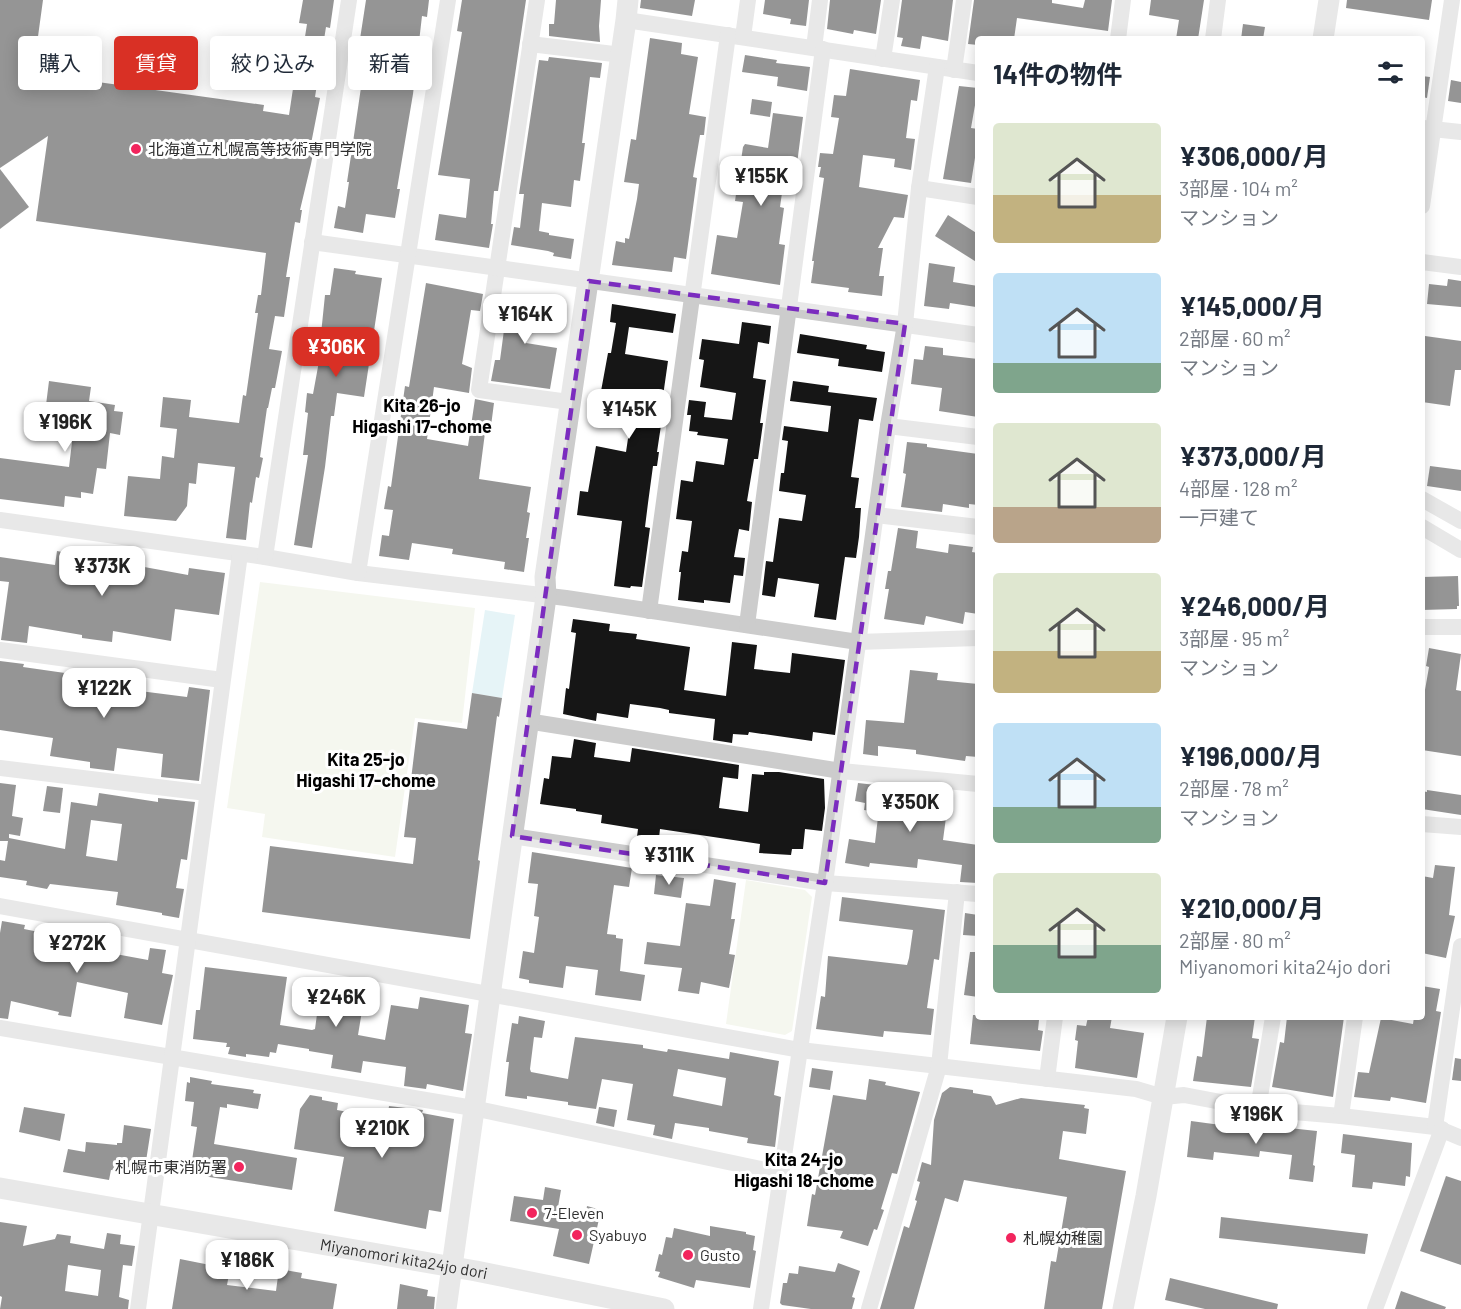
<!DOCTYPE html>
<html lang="ja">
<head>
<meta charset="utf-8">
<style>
	:root { --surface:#fff; --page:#f6f6f7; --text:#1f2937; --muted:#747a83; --accent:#d93025 }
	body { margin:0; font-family:Barlow,"Noto Sans JP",sans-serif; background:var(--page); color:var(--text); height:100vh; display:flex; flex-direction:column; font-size:22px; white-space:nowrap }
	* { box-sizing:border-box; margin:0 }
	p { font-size:20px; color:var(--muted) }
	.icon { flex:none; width:33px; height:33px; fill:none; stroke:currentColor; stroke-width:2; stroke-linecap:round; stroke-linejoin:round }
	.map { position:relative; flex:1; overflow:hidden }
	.sheet { position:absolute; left:975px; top:36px; width:450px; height:984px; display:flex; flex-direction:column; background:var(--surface); border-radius:6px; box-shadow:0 3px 15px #0003 }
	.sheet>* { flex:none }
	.hud { position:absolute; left:18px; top:36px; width:570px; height:54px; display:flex; gap:12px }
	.price { position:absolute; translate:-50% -51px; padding:0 14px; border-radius:12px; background:#fff; color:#222; font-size:20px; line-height:39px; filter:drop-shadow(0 2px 3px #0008) }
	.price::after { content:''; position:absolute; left:50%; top:36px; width:18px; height:14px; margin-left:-9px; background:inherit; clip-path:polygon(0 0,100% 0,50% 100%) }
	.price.active { background:var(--accent); color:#fff }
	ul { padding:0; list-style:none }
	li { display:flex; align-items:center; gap:18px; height:150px; padding:0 18px }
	li span { display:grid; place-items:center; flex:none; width:168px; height:120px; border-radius:6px; color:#555 }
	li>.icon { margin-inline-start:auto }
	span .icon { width:72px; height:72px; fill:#fffc; stroke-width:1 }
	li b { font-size:26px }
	h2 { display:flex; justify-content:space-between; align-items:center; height:72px; padding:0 18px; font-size:26px }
	.pill { padding:0 21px; border-radius:6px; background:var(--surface); box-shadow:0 3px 15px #0003; font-size:21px; line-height:54px }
	.pill.active { background:var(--accent); color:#fff }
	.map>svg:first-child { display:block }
	.green { fill:#e9eddc }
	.water { fill:#c7e7ee }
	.building { fill:#161616; fill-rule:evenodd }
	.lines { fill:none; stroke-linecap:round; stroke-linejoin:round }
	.minor { stroke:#ccc; stroke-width:16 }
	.tertiary { stroke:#ccc; stroke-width:21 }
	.marked { fill:none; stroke:#7b2cbf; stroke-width:4.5; stroke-dasharray:12 8; stroke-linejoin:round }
	.poi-dot { fill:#f2255d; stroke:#fff; stroke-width:2 }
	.labels { text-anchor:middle; stroke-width:6; stroke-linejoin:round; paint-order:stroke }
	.poi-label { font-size:16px; fill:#2f2f2f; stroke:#fff; text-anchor:start }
	.street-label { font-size:16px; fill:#2f2f2f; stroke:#fff }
	.neighbourhood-label { font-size:18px; font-weight:bold; fill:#000; stroke:#fff }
</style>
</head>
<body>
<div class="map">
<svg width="1461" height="1309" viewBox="0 0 1461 1309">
	<rect width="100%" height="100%" fill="#fff"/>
	<g class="green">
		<polygon points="260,582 475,608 462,723 415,718 395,857 262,837 265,814 227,808"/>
		<polygon points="746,880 805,890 812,897 792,1031 785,1035 726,1024"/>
	</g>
	<polygon class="water" points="485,610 515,615 502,698 472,693"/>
	<g class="building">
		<polygon points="0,0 43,0 33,73 264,105 263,111 289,115 294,82 290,81 293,60 301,62 307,24 299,23 303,0 334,0 330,28 326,27 315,97 320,98 311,144 315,144 311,164 300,210 302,210 300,223 295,222 286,277 290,277 284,317 275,316 269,349 282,351 275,388 272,388 268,408 267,408 260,457 263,458 259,478 256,477 252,503 250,502 246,540 226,538 235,467 198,463 196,484 189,483 187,506 176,521 124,516 128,476 160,479 162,456 174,458 177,429 160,427 163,397 191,400 189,417 239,423 243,395 246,396 258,313 255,313 258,295 261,295 266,253 36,221 48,136 0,168"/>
		<polygon points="366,0 429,0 427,17 422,16 413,94 397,189 400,189 395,218 366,214 363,233 334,228 338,206 345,208 349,182 347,182 352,149 366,53 358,52"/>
		<polygon points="462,0 526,0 498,191 494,191 491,224 493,224 489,248 435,240 439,214 466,218 470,179 438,175 462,32 457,31"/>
		<polygon points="556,0 601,0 599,26 600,42 549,36 549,24 554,24"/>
		<polygon points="641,0 695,0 692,16 640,8"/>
		<polygon points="765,0 809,0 806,26 790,24 791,19 763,14"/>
		<polygon points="830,0 881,0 876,34 854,30 853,34 827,29"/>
		<polygon points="902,0 953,0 948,41 922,36 920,49 901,46 903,38 897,37"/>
		<polygon points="974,0 1052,0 1052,3 1083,8 1085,0 1112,0 1108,31 1017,18 1014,39 978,39 978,45 968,44"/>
		<polygon points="1151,0 1204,0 1198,39 1176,39 1179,20 1149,15"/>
		<polygon points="1347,0 1432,0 1429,20 1346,8"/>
		<polygon points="1243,24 1265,27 1263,39 1241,39"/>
		<polygon points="650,38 682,43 681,54 698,57 689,114 706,117 704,135 700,135 693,177 697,178 686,259 674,257 672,272 612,265 616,241 625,243 625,238 629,239 637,199 639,184 624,182 631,139 636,140"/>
		<polygon points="745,55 777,60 776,63 810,67 807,91 777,86 778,77 742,72"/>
		<polygon points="549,57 602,63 600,78 590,77 582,143 585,143 580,181 574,180 571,207 542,203 539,231 549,233 549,235 574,239 571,259 553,256 554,253 548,251 511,245 514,227 520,228 524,194 519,194 539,60 548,61"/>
		<polygon points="850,69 920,80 917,101 911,100 906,138 915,139 911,170 894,167 895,159 863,155 859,187 908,195 904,218 894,217 878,248 883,248 879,276 884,276 882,296 848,292 849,288 811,283 814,261 812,261 824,178 819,177 821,167 818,167 820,153 833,154 839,118 831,117 834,95 846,96"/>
		<polygon points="1422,76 1430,77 1427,98 1422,97"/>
		<polygon points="1451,80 1461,82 1461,103 1448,101"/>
		<polygon points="959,86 978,88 971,128 978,129 978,139 971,183 943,179"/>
		<polygon points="752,99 772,102 770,117 750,114"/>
		<polygon points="773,113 803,117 797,164 791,163 789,179 784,179 780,207 784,208 779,244 785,245 780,285 711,274 717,235 737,238 743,202 735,201 743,147 745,144 768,148"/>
		<polygon points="0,169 29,207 0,229"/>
		<polygon points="948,215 978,234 978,263 935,236"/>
		<polygon points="929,263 955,267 953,282 978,286 976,307 950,303 949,309 924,306"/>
		<polygon points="334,268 356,271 355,274 382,278 364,397 337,393 334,416 331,416 325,467 312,548 294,545 308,455 303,455 308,413 305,412 307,393 313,394 324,334 321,334 325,295 330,295"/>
		<polygon points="1448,279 1461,281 1461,307 1427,304 1429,284 1447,286"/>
		<polygon points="426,283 483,294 480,311 471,310 462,364 472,368 469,393 434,387 427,439 468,446 475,399 494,403 491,426 486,425 479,479 531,487 527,512 530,513 526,538 529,538 524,572 504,569 505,562 452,554 453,549 412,543 409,560 379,556 382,535 389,536 393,510 384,509 388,486 391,487 405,386 409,387"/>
		<polygon points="504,296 562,302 561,317 531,313 530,318 526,343 557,348 550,389 491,381 495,360 500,360 506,315 501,315"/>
		<polygon points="612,304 676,314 673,333 629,327 625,354 668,361 663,396 668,397 666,412 663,412 657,452 659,452 657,466 653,466 648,503 645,527 650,528 642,587 631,586 630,588 614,586 622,521 577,515 580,491 588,492 596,446 626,452 630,425 592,420 595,402 599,402 608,353 611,353 616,323 610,322"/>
		<polygon points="742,322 771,326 769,344 758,342 753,378 766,380 760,423 763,423 758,459 754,459 747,501 752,502 749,531 739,529 734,557 745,558 743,576 734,575 730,603 704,600 704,603 678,600 681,572 679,572 682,551 688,552 692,521 676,519 681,480 693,482 696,461 724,465 728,439 697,435 698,432 689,431 691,415 687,415 689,400 706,402 704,417 732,420 736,393 700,387 704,360 699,359 702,339 739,344"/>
		<polygon points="800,334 867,345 866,349 885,352 882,372 838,366 839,359 797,353"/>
		<polygon points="1425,336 1461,341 1461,370 1455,370 1450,406 1422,402 1422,356"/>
		<polygon points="925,346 943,348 943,355 978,359 978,417 939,411 942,388 911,384 914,359 923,360"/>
		<polygon points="49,381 91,387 89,401 115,405 114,411 123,412 120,435 110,433 106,469 97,468 93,494 81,492 81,498 65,496 64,507 0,499 0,458 69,467 76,409 46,405"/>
		<polygon points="793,381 829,386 828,392 877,398 873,421 859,419 851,477 859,478 855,508 861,508 859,537 856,558 845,557 836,620 814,617 819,584 778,578 775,597 762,595 766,561 773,562 779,518 802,521 806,495 779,491 781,473 784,473 788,441 782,440 784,426 828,432 831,406 790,401"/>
		<polygon points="907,442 927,444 927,447 978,454 978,505 969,504 969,508 943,504 942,512 901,507 906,474 903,473"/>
		<polygon points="1430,466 1461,470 1461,491 1427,486"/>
		<polygon points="898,528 918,531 916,548 948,553 949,544 973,547 972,552 978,553 978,614 965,612 963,624 926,616 924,625 884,619 889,589 885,589 888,571 891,571"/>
		<polygon points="57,551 188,575 189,568 225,573 219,615 175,609 171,641 113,631 112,642 82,638 82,635 29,626 27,643 1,640 9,582 0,581 0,557 55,565"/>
		<polygon points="1458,576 1459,606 1457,606 1457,609 1422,610 1422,577"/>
		<polygon points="573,619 610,624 609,631 637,634 636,639 690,647 684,690 726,696 732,642 757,645 754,669 790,673 792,653 845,660 835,735 813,732 812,741 749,732 748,735 733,734 732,743 713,740 715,719 669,713 669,710 660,708 630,704 628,718 597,713 596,721 563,714 566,688 569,689 576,633 571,632"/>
		<polygon points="1429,648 1461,654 1456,690 1461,691 1461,756 1422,750 1422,707 1429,667 1426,666"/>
		<polygon points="0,661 24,664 23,667 86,676 87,673 102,675 100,685 132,690 187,697 189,687 210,690 199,781 161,777 163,754 117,748 114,771 90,768 90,762 50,756 53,738 0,730"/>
		<polygon points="910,670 938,673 937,680 978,684 978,757 966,756 965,761 916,754 916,750 878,746 878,756 863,754 866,720 904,723"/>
		<polygon points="472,693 502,698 499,717 497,716 478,860 480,861 470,939 262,912 270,846 413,864 416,838 404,837 418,722 467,729"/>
		<polygon points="574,739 596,743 594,757 630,762 632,748 739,765 738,779 723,777 719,808 748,812 752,774 764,775 764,772 779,772 824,779 825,808 822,831 805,829 803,849 792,849 791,855 759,853 760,844 660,829 658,847 636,844 638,829 601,823 602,815 576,811 576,809 540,804 544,778 549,779 552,756 571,758"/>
		<path d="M0,783L16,785L12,816L23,818L20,836L9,834V838L65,849L71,802L97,806L99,793L158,802V798L195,802L187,860L181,859L176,888L184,889L179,918L162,915V913L116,905L118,892L50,884L47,889L26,885L27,881L0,877V860L5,861L8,841H0ZM91,820L122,824L117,861L86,856Z"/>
		<polygon points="858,783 903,788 902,797 933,801 934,793 949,795 943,840 978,845 978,883 960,882 962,865 918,859 917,868 870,863 869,867 845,863 849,839 875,843 878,817 876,816 877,812 864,810 865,803 855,801"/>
		<polygon points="47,786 63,788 60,813 43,811"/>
		<polygon points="1427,790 1461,795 1461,815 1422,809 1422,791 1427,792"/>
		<polygon points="532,852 632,868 629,887 614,885 607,934 616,935 616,938 623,939 620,971 645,975 641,1001 595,995 598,970 566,966 563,988 529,983 529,980 519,978 523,951 534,953 539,917 534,916 538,884 528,883"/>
		<polygon points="1435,865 1455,867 1449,915 1455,916 1446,958 1422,953 1422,876 1433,878"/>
		<polygon points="656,875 684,878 681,898 654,894"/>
		<polygon points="714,879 736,883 731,919 735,919 729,954 735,955 729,988 701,982 699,994 678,991 682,968 644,964 647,942 680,946 686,903 710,906"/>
		<polygon points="842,897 945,910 939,960 934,959 927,1008 934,1009 931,1035 884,1031 883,1037 816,1029 821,996 825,997 828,956 907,965 909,958 913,930 839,921"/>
		<polygon points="965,913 978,915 978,936 963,935"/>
		<polygon points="2,921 25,925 24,929 69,938 70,935 85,938 83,948 148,960 150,948 166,950 162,973 173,975 162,1025 124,1018 128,993 77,982 71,1017 58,1015 59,1012 11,1001 8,1019 0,1018 0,933"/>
		<polygon points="970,952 978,952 978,997 964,995"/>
		<polygon points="205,967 287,977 280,1025 312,1030 315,1029 321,985 346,989 347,984 366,987 358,1035 385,1040 391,1005 418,1009 420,997 469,1005 465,1033 472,1034 463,1091 427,1084 426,1089 404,1086 406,1067 363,1061 361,1073 331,1068 333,1055 309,1051 309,1049 278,1044 276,1053 270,1052 269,1057 246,1054 246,1057 228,1054 230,1047 226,1047 227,1043 193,1039 196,1010 200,1010"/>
		<polygon points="1422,986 1440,989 1436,1011 1441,1012 1426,1103 1391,1097 1390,1101 1354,1097 1358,1072 1369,1073 1381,1018 1413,1024 1414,1017 1422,1017"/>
		<polygon points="973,1015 978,1015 978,1017 1039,1020 1038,1030 1043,1031 1040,1051 970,1044"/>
		<path d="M519,1016L545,1021L542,1038L534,1037L530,1069L531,1072L568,1079L575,1037L643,1045V1048L667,1052L668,1049L729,1059L730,1052L779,1061L774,1095L781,1097L775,1147L747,1143L748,1138L709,1131V1128L675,1123L672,1139L653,1135L655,1125L627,1120L633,1084L602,1079L596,1109L568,1105V1102L527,1096V1099L505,1096L509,1062H506L512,1023L518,1024ZM678,1069L726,1078L722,1106L673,1096Z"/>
		<polygon points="1088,1017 1112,1017 1110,1028 1144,1033 1137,1078 1075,1068 1078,1041 1075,1040 1077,1025 1086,1026"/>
		<polygon points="1207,1017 1255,1017 1252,1038 1259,1039 1251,1087 1193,1081 1197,1056 1202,1057"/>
		<polygon points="1287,1017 1344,1017 1333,1097 1272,1087 1280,1042 1284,1043"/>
		<polygon points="1455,1058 1461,1059 1461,1081 1452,1080"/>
		<polygon points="812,1068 833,1071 830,1090 809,1087"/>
		<polygon points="190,1077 212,1081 211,1084 254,1090 253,1093 261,1094 258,1109 227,1104 227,1108 220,1107 214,1144 297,1158 292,1190 190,1174 197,1127 191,1126 194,1102 185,1101 187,1082 190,1083"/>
		<polygon points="869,1079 886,1082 885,1085 920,1092 897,1174 892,1173 881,1209 884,1210 877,1230 874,1229 868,1246 840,1238 843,1231 807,1226 812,1194 815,1195 833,1095 866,1100"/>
		<polygon points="950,1087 973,1090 973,1093 991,1096 996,1105 1021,1098 1085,1105 1084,1108 1089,1109 1086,1134 1063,1131 1059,1159 1126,1171 1102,1309 1044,1309 1051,1261 1056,1262 1067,1197 964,1180 958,1202 945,1198 914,1309 880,1309 904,1226 909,1228 917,1201 915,1200 920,1182 917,1181 922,1162 931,1165 934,1120 942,1093"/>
		<polygon points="310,1095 322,1097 322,1100 338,1103 337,1110 387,1119 389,1106 423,1110 422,1113 454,1119 441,1212 429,1210 426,1229 334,1211 344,1157 294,1149 300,1109"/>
		<polygon points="24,1107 65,1114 60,1141 19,1132"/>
		<polygon points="599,1107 617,1110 614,1127 596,1123"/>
		<polygon points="1191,1121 1243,1128 1270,1130 1270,1126 1317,1131 1313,1165 1315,1166 1313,1182 1289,1179 1292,1155 1260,1151 1259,1157 1214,1152 1213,1160 1187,1157"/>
		<polygon points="124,1125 151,1129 144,1174 111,1170 109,1180 63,1172 68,1149 85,1152 86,1142 117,1145 117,1143 122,1143"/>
		<polygon points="1343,1134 1412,1143 1410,1177 1406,1176 1405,1186 1373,1182 1372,1189 1352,1187 1355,1155 1341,1153"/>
		<polygon points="1446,1176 1461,1181 1461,1265 1420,1251"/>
		<polygon points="545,1187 561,1190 558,1207 586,1213 587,1206 601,1210 589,1264 553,1256 559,1229 510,1221 514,1196 543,1200"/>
		<polygon points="1221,1217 1368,1234 1365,1254 1219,1238"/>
		<path d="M0,1222L27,1226L23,1246L55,1239L57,1234L71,1236L70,1243L104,1249L107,1233L121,1235L120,1244L135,1246L132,1266L123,1265L119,1297L129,1300L128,1309H0L2,1297L0,1296ZM68,1265L101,1270L98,1296L65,1291Z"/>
		<polygon points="710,1226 746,1232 746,1234 755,1236 753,1250 756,1251 750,1288 696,1280 694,1288 658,1277 660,1272 655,1271 659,1254 662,1255 666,1237 672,1238 674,1228 710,1236"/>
		<polygon points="180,1259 230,1269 227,1285 276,1291 279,1269 302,1273 301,1278 337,1284 333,1309 172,1309"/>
		<polygon points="838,1263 860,1271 852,1297 855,1298 852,1309 811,1309 782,1305 780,1303 783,1283 787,1283 789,1273 798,1274 799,1266 835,1272"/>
		<polygon points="1170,1278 1278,1304 1277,1309 1205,1309 1165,1300"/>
		<polygon points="400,1284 428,1290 427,1296 435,1297 434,1309 397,1309"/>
		<polygon points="1401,1291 1446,1307 1445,1309 1395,1309"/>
	</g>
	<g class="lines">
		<g class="minor">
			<polyline points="537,0 479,390 569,402"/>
			<polyline points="626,20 978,73"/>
			<polyline points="743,37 748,0"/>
			<polyline points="1118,39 1123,0"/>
			<polyline points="1213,39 1218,0"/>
			<polyline points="530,44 622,55"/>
			<polyline points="814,48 820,0"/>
			<polyline points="883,59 892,0"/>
			<polyline points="954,70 964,0"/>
			<polyline points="1423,128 1461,132"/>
			<polyline points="919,188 978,197"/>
			<polyline points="1422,206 1452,0"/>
			<path d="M312,242C534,275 756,302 978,335"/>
			<polyline points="1422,262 1461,267"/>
			<polyline points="888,426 978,437"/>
			<polyline points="1422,499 1461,521"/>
			<polyline points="876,515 978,527"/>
			<polyline points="0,520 265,557 358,573 566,598 858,642 978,638"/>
			<polyline points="1422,527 1461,550"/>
			<polyline points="265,557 349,0"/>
			<polyline points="358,573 448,0"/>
			<polyline points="649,611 728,35"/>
			<polyline points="747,625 823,49"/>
			<polyline points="1422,627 1461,627"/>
			<polyline points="0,650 222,680"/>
			<polyline points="527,721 841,771 978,784"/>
			<polyline points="0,768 207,793"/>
			<polyline points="1422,824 1461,827"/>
			<polyline points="512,836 825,883 978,894"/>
			<polyline points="0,906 800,1050 1136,1089 1163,1097 1184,1095 1258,1109 1341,1116 1435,1127 1461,1138"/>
			<polyline points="0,1028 473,1108 780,1173"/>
			<polyline points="1047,1079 1055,1017"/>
			<polyline points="1258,1109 1273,1017"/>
			<polyline points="1341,1116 1355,1017"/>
			<polyline points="1435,1127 1461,946"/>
			<polyline points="138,1309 240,554"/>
			<polyline points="761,1309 825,883 888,426 905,324 919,188 937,67"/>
			<polyline points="869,1309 939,1066 957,892"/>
			<polyline points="1375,1309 1442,1129"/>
		</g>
		<g class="tertiary">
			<polyline points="1323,39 1329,0"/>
			<path id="s1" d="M0,1188L476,1271L664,1309"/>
			<polyline points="446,1309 546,597 545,577 626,20 628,0"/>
			<polyline points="1123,1309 1146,1196 1177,1017"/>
		</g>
	</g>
	<path d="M0 0H1461V1309H0ZM589,281L905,324L825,883L512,836Z" fill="#fff" fill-opacity=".55" fill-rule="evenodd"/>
	<path class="marked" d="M589,281L905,324L825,883L512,836Z"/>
	<g class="poi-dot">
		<circle cx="136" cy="149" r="6"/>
		<circle cx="239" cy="1167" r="6"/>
		<circle cx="532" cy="1213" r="6"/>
		<circle cx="577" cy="1235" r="6"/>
		<circle cx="1011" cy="1238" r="6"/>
		<circle cx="688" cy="1255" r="6"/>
	</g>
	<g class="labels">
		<g class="poi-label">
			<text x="148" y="155">北海道立札幌高等技術専門学院</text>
			<text x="227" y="1173" text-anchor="end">札幌市東消防署</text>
			<text x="544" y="1219">7-Eleven</text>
			<text x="589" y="1241">Syabuyo</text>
			<text x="1023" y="1244">札幌幼稚園</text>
			<text x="700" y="1261">Gusto</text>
		</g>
		<g class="street-label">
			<text dy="6" stroke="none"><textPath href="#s1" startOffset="410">Miyanomori kita24jo dori</textPath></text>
		</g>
		<g class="neighbourhood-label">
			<text x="422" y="412">Kita 26-jo<tspan x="422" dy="21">Higashi 17-chome</tspan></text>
			<text x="366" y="766">Kita 25-jo<tspan x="366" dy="21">Higashi 17-chome</tspan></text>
			<text x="804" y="1166">Kita 24-jo<tspan x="804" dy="21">Higashi 18-chome</tspan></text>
		</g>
	</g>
</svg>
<b class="price" style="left:761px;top:207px">¥155K</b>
<b class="price" style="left:525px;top:345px">¥164K</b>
<b class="price active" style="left:336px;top:378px">¥306K</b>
<b class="price" style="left:629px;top:440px">¥145K</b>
<b class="price" style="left:65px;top:453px">¥196K</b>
<b class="price" style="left:102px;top:597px">¥373K</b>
<b class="price" style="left:104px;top:719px">¥122K</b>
<b class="price" style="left:910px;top:833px">¥350K</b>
<b class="price" style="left:669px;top:886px">¥311K</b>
<b class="price" style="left:77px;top:974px">¥272K</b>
<b class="price" style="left:336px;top:1028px">¥246K</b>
<b class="price" style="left:1256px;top:1145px">¥196K</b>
<b class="price" style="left:382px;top:1159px">¥210K</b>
<b class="price" style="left:247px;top:1291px">¥186K</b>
<div class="hud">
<a class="pill">購入</a>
<a class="pill active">賃貸</a>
<a class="pill">絞り込み</a>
<a class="pill">新着</a>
</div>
<section class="sheet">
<h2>14件の物件<svg class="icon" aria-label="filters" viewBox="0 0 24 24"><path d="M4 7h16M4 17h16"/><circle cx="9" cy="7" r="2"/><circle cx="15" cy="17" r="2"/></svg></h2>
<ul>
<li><span style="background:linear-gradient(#dfe7d0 60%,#c2b280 0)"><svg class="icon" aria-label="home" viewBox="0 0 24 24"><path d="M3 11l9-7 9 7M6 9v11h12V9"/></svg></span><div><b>¥306,000/月</b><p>3部屋 · 104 m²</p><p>マンション</p></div></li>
<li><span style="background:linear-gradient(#bfe0f5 75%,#7fa58c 0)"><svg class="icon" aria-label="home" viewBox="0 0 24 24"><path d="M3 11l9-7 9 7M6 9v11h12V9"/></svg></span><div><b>¥145,000/月</b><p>2部屋 · 60 m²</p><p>マンション</p></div></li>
<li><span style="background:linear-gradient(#dfe7d0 70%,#b9a48a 0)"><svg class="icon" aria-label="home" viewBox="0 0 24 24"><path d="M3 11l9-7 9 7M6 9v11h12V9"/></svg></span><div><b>¥373,000/月</b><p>4部屋 · 128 m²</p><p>一戸建て</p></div></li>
<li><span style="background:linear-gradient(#dfe7d0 65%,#c2b280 0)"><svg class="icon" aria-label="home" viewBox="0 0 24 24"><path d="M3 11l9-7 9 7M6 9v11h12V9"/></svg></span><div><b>¥246,000/月</b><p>3部屋 · 95 m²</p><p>マンション</p></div></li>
<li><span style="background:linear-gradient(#bfe0f5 70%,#7fa58c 0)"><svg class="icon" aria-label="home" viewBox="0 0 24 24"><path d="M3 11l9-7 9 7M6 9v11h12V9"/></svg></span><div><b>¥196,000/月</b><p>2部屋 · 78 m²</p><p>マンション</p></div></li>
<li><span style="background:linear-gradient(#dfe7d0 60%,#7fa58c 0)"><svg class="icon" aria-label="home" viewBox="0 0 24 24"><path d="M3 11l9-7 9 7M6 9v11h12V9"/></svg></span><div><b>¥210,000/月</b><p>2部屋 · 80 m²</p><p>Miyanomori kita24jo dori</p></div></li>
</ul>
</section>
</div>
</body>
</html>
